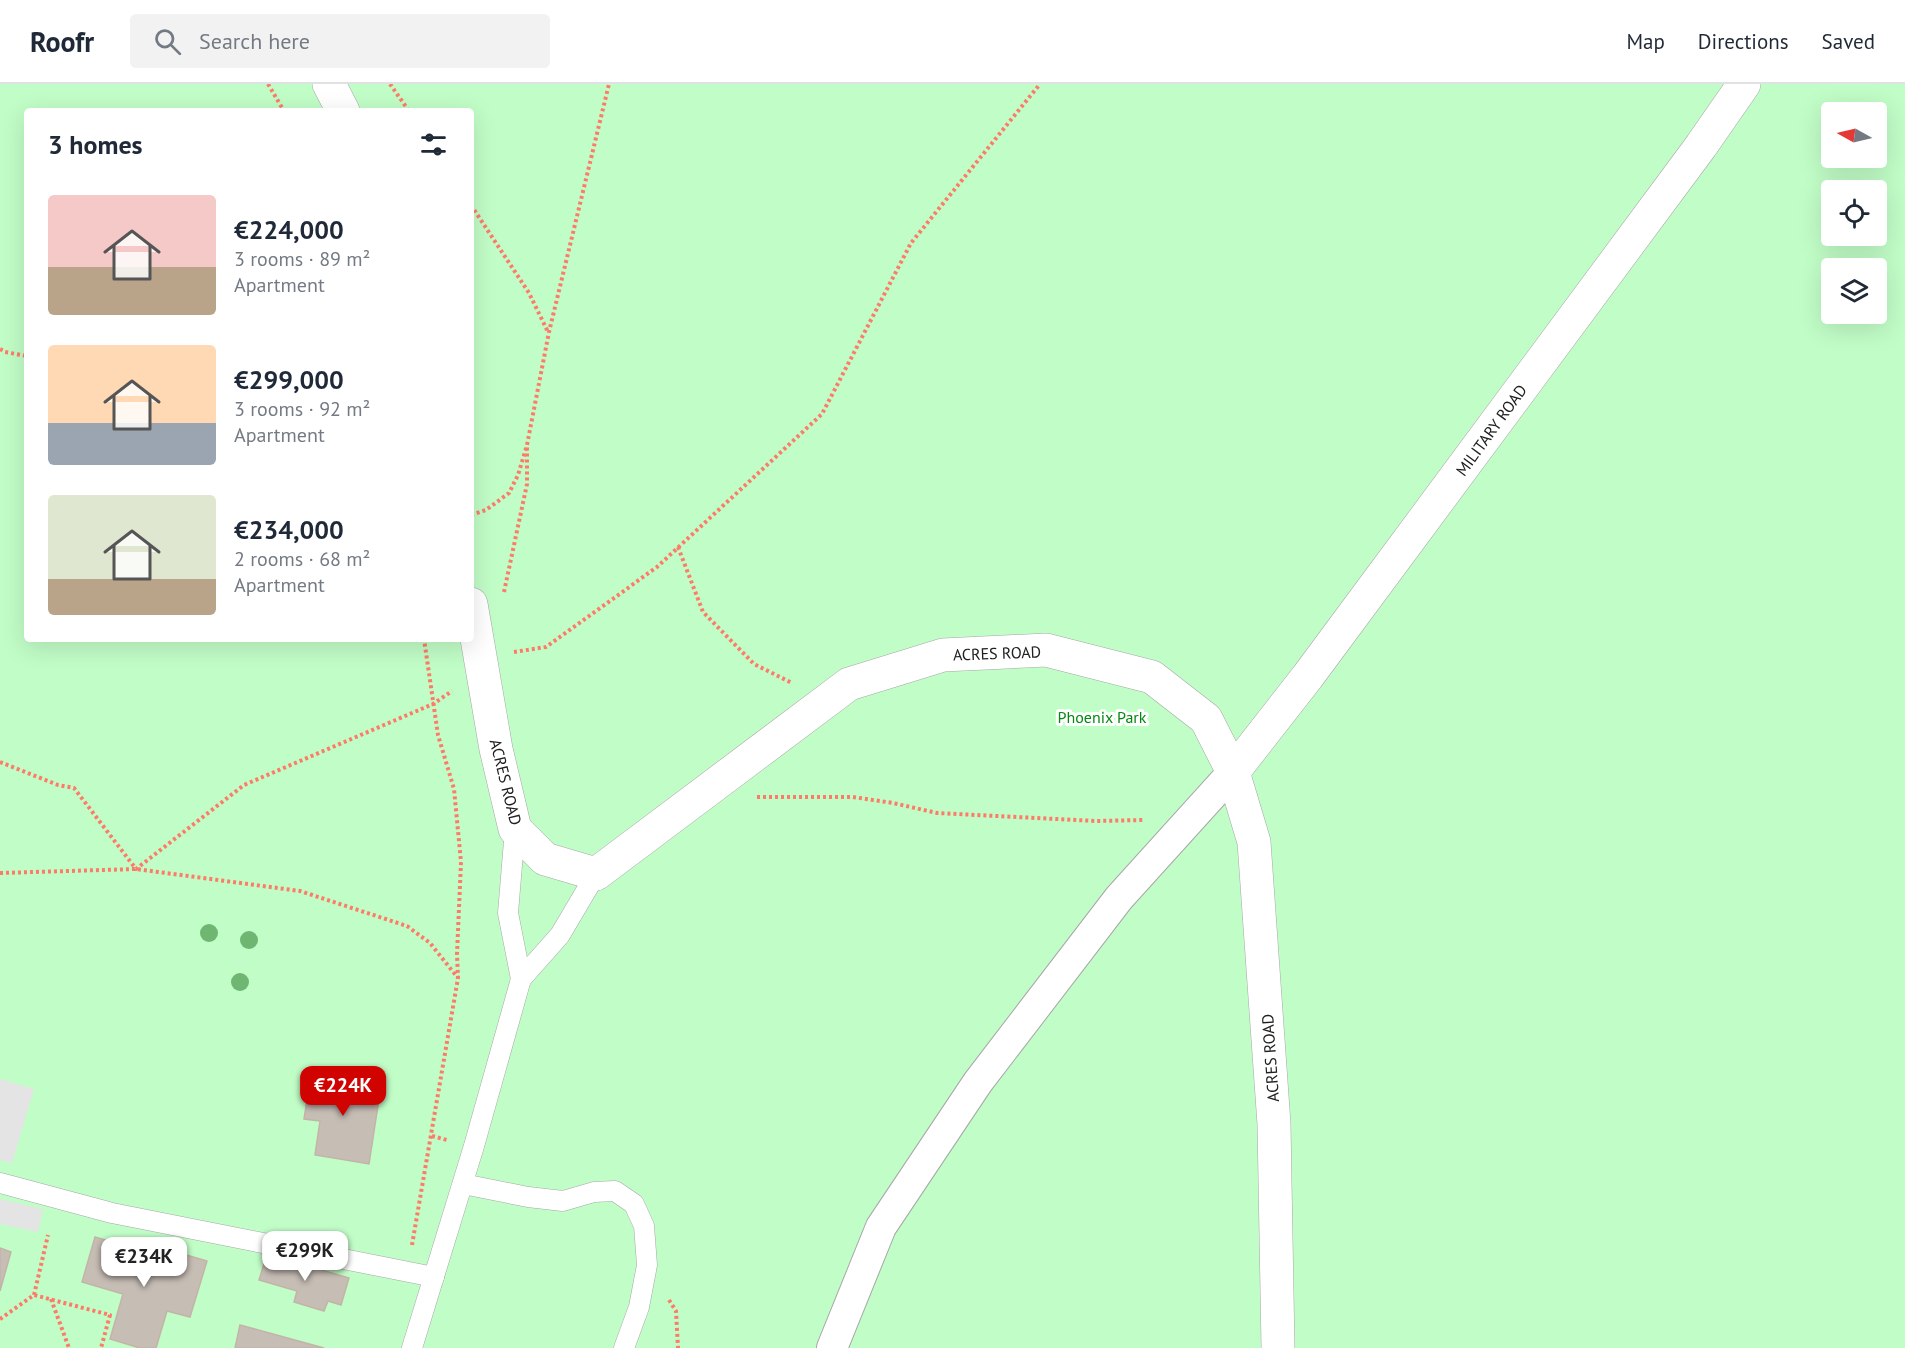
<!DOCTYPE html>
<html lang="en">
<head>
<meta charset="utf-8">
<style>
	:root { --surface:#fff; --page:#f2f2f3; --text:#1f2937; --muted:#747a83; --line:#e0e1e3; --accent:#d00300 }
	body { margin:0; font-family:"PT Sans",sans-serif; background:var(--page); color:var(--text); height:100vh; display:flex; flex-direction:column; font-size:22px; white-space:nowrap }
	* { box-sizing:border-box; margin:0 }
	p { font-size:20px; color:var(--muted) }
	.icon { flex:none; width:33px; height:33px; fill:none; stroke:currentColor; stroke-width:2; stroke-linecap:round; stroke-linejoin:round }
	.map { position:relative; flex:1; overflow:hidden }
	.sheet { position:absolute; left:24px; top:24px; width:450px; height:534px; display:flex; flex-direction:column; background:var(--surface); border-radius:6px; box-shadow:0 6px 24px #0002 }
	.sheet>* { flex:none }
	.needle { width:39px; rotate:278deg }
	.fabs { position:absolute; left:1821px; top:18px; display:grid; gap:12px }
	.fabs a { display:grid; place-items:center; width:66px; height:66px; border-radius:6px; background:var(--surface); box-shadow:0 6px 24px #0002; font-size:30px }
	.price { position:absolute; translate:-50% -51px; padding:0 14px; border-radius:12px; background:#fff; color:#222; font-size:20px; line-height:39px; filter:drop-shadow(0 2px 3px #0008) }
	.price::after { content:''; position:absolute; left:50%; top:36px; width:18px; height:14px; margin-left:-9px; background:inherit; clip-path:polygon(0 0,100% 0,50% 100%) }
	.price.on { background:var(--accent); color:#fff }
	ul { padding:0; list-style:none }
	li { display:flex; align-items:center; gap:18px; height:150px; padding:0 24px }
	li span { display:grid; place-items:center; flex:none; width:168px; height:120px; border-radius:6px; color:#555 }
	li>.icon { margin-inline-start:auto }
	span .icon { width:72px; height:72px; fill:#fffc; stroke-width:1 }
	li b { font-size:26px }
	h2 { display:flex; justify-content:space-between; align-items:center; height:72px; padding:0 24px; font-size:26px }
	header { display:flex; align-items:center; gap:36px; box-sizing:border-box; height:84px; padding:0 30px; background:var(--surface); border-bottom:2px solid var(--line) }
	header strong { font-size:28px }
	nav { display:flex; gap:33px; margin-inline-start:auto; font-size:21px }
	.search { width:420px; height:54px; background:var(--page); display:flex; align-items:center; gap:15px; box-sizing:border-box; padding:0 21px; border-radius:6px; color:var(--muted); font-size:22px }
	.map>svg:first-child { display:block }
	.park { fill:#c1fdc7; fill-rule:evenodd }
	.parking { fill:#e4e4e4 }
	.building { fill:#c6bdb5; stroke:#c4b4a7; stroke-width:1.5 }
	.lines { fill:none; stroke-linecap:round; stroke-linejoin:round }
	.service-casing { stroke:#a7a7a7; stroke-width:21 }
	.pedestrian-casing { stroke:#a7a7a7; stroke-width:32 }
	.minor-casing { stroke:#a7a7a7; stroke-width:34 }
	.path { stroke:#ff7b69; stroke-width:4; stroke-dasharray:3 3; stroke-linecap:butt }
	.service { stroke:#fff; stroke-width:20 }
	.pedestrian { stroke:#fff; stroke-width:30 }
	.minor { stroke:#fff; stroke-width:33 }
	.tree { fill:#6eb671 }
	.labels { text-anchor:middle; stroke-width:6; stroke-linejoin:round; paint-order:stroke }
	.street-label { font-size:16px; fill:#202020; stroke:#fff }
	.park-label { font-size:16px; fill:#038911; stroke:#fff }
</style>
</head>
<body>
<header>
<strong>Roofr</strong>
<div class="search"><svg class="icon" aria-label="search" viewBox="0 0 24 24"><circle cx="10" cy="10" r="6"/><path d="M15 15l6 6"/></svg>Search here</div>
<nav><a>Map</a><a>Directions</a><a>Saved</a></nav>
</header>
<div class="map">
<svg width="1905" height="1264" viewBox="0 0 1905 1264">
	<rect width="100%" height="100%" fill="#f1eee6"/>
	<path class="park" d="M0,0H1905V1264H0ZM27,27H471V555H27ZM1832,28H1876V74H1832ZM1832,106H1876V152H1832ZM1832,184H1876V230H1832Z"/>
	<g class="parking">
		<polygon points="0,995 34,1005 12,1079 0,1076"/>
		<polygon points="0,1115 43,1125 38,1148 0,1140"/>
	</g>
	<g class="building">
		<polygon points="311,990 381,1002 369,1080 315,1071 320,1037 304,1035"/>
		<polygon points="95,1153 174,1176 176,1168 207,1177 190,1233 167,1227 156,1264 140,1264 110,1255 123,1210 82,1198"/>
		<polygon points="0,1164 11,1168 0,1207"/>
		<polygon points="267,1170 349,1194 341,1221 328,1217 324,1227 294,1218 297,1207 259,1196"/>
		<polygon points="240,1241 324,1264 235,1264"/>
	</g>
	<g class="lines">
		<defs>
			<g id="service">
				<polyline points="515,745 508,829 521,895"/>
				<polyline points="0,1099 112,1129 434,1193"/>
				<polyline points="463,1100 528,1113 563,1117 594,1108 615,1107 634,1120 644,1142 647,1181 639,1223 624,1264"/>
				<polyline points="412,1264 474,1062 521,895 560,851 596,790"/>
			</g>
			<polyline id="pedestrian" points="832,1264 881,1143 978,998 1119,814 1233,688"/>
			<g id="minor">
				<polyline points="329,0 343,27"/>
				<polyline points="471,520 496,665 515,745 545,775 596,790 849,600 943,571 1046,566 1152,593 1206,635 1233,688 1254,758 1274,1040 1278,1264"/>
				<polyline points="1233,688 1308,592 1701,62 1744,0"/>
			</g>
		</defs>
		<use href="#service" class="service-casing"/>
		<use href="#pedestrian" class="pedestrian-casing"/>
		<use href="#minor" class="minor-casing"/>
		<g class="path">
			<polyline points="268,0 284,27"/>
			<polyline points="390,0 409,27"/>
			<polyline points="471,121 529,209 548,248"/>
			<polyline points="0,265 5,268 27,272"/>
			<polyline points="471,431 486,426 509,409 518,391 527,361 549,248 609,0"/>
			<polyline points="678,463 703,528 754,580 792,599"/>
			<polyline points="504,508 527,400 527,361"/>
			<polyline points="514,568 546,563 657,483 822,330 911,159 1040,0"/>
			<polyline points="0,678 58,701 74,704 136,785 244,701 433,620 452,607"/>
			<polyline points="757,713 853,713 893,719 937,729 1096,737 1144,736"/>
			<polyline points="0,789 136,785 300,807 407,842 430,859 458,894"/>
			<polyline points="432,1052 447,1056"/>
			<polyline points="412,1161 458,894 457,870 461,778 454,705 438,651 424,555"/>
			<polyline points="34,1211 48,1151"/>
			<polyline points="51,1215 69,1264"/>
			<polyline points="669,1216 676,1227 678,1264"/>
			<polyline points="0,1235 34,1211 110,1231 101,1264"/>
		</g>
		<use href="#service" class="service"/>
		<use href="#pedestrian" class="pedestrian"/>
		<use href="#minor" class="minor"/>
	</g>
	<g class="tree">
		<circle cx="209" cy="849" r="9"/>
		<circle cx="249" cy="856" r="9"/>
		<circle cx="240" cy="898" r="9"/>
	</g>
	<g class="labels">
		<g class="street-label">
			<text transform="translate(1491 346) rotate(-54)" y="6">MILITARY ROAD</text>
			<text transform="translate(997 569) rotate(-2)" y="6">ACRES ROAD</text>
			<text transform="translate(506 698) rotate(76)" y="6">ACRES ROAD</text>
			<text transform="translate(1270 974) rotate(-94)" y="6">ACRES ROAD</text>
		</g>
		<g class="park-label">
			<text x="1102" y="639">Phoenix Park</text>
		</g>
	</g>
</svg>
<div class="fabs">
<a><svg class="needle" viewBox="-14 -14 28 28"><path d="M0-13l5 13h-10z" fill="#e53935"/><path d="M0 13l5-13h-10z" fill="#747a83"/></svg></a>
<a><svg class="icon" aria-label="locate" viewBox="0 0 24 24"><circle cx="12" cy="12" r="6"/><path d="M12 2v4M12 18v4M2 12h4M18 12h4"/></svg></a>
<a><svg class="icon" aria-label="layers" viewBox="0 0 24 24"><path d="M12 4l9 5-9 5-9-5zM3 14l9 5 9-5"/></svg></a>
</div>
<b class="price on" style="left:343px;top:1033px">€224K</b>
<b class="price" style="left:305px;top:1198px">€299K</b>
<b class="price" style="left:144px;top:1204px">€234K</b>
<section class="sheet">
<h2>3 homes<svg class="icon" aria-label="filters" viewBox="0 0 24 24"><path d="M4 7h16M4 17h16"/><circle cx="9" cy="7" r="2"/><circle cx="15" cy="17" r="2"/></svg></h2>
<ul>
<li><span style="background:linear-gradient(#f6c9c9 60%,#b9a48a 0)"><svg class="icon" aria-label="home" viewBox="0 0 24 24"><path d="M3 11l9-7 9 7M6 9v11h12V9"/></svg></span><div><b>€224,000</b><p>3 rooms · 89 m²</p><p>Apartment</p></div></li>
<li><span style="background:linear-gradient(#ffd9b3 65%,#9aa5b1 0)"><svg class="icon" aria-label="home" viewBox="0 0 24 24"><path d="M3 11l9-7 9 7M6 9v11h12V9"/></svg></span><div><b>€299,000</b><p>3 rooms · 92 m²</p><p>Apartment</p></div></li>
<li><span style="background:linear-gradient(#dfe7d0 70%,#b9a48a 0)"><svg class="icon" aria-label="home" viewBox="0 0 24 24"><path d="M3 11l9-7 9 7M6 9v11h12V9"/></svg></span><div><b>€234,000</b><p>2 rooms · 68 m²</p><p>Apartment</p></div></li>
</ul>
</section>
</div>
</body>
</html>
